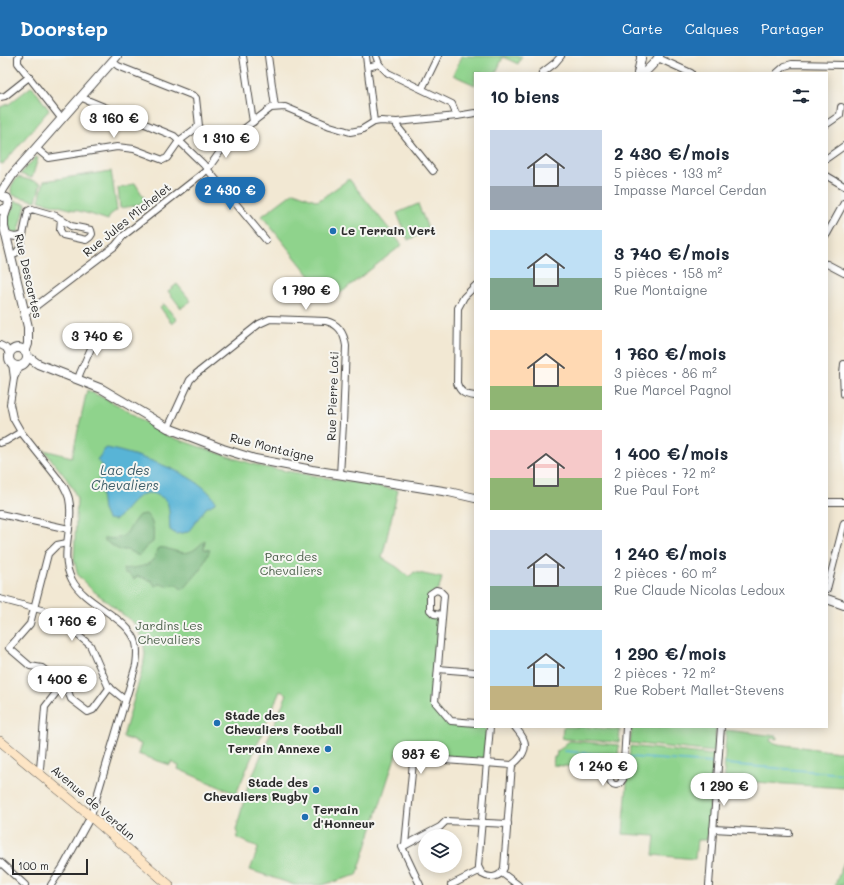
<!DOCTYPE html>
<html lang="fr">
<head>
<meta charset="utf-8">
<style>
	:root { --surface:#fff; --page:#f2f2f3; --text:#1f2937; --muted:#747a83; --accent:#1f6fb2 }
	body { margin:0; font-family:Mali,sans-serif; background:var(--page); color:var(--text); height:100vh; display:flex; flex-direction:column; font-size:15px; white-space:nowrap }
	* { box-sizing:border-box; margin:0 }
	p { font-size:13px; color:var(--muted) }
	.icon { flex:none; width:22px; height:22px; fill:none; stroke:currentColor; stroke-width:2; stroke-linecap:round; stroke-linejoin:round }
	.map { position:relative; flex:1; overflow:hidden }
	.details { position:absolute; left:474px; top:16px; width:354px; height:656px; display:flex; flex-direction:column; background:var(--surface); border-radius:0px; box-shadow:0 2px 10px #0003 }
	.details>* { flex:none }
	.controls { position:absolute; left:418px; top:773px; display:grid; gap:8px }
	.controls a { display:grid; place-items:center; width:44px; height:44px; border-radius:50%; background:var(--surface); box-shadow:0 2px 10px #0003; font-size:20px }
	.scale { position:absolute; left:12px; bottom:10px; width:76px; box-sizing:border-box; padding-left:4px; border:2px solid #2b2b2b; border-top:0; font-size:11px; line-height:14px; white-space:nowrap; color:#2b2b2b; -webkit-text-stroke:3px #f6f6f2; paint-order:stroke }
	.price { position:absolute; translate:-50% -34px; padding:0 9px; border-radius:14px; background:#fff; color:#222; font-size:13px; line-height:26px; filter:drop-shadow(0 1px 2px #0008) }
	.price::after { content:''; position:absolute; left:50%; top:24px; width:12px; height:9px; margin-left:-6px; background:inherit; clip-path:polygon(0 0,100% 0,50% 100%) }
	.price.active { background:var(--accent); color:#fff }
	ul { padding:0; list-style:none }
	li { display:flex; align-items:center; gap:12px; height:100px; padding:0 16px }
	li span { display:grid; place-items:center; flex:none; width:112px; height:80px; border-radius:0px; color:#555 }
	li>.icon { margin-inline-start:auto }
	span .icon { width:48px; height:48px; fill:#fffc; stroke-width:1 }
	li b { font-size:17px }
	h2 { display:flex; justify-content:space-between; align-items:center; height:48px; padding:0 16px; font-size:17px }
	header { display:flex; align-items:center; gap:24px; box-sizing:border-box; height:56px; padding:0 20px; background:var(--accent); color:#fff }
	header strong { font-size:19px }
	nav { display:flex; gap:22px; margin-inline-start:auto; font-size:14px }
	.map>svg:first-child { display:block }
	.green { fill:#8fd38c; stroke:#5d7f5c }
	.forest { fill:#73b578; stroke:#4f7052 }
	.water { fill:#58b4d6; stroke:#427080 }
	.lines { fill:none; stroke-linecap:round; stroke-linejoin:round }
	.stream { stroke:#58b4d6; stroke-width:1.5 }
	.minor-casing { stroke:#494744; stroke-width:8 }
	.tertiary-casing { stroke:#494744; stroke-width:10 }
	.secondary-casing { stroke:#494744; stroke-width:10 }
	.minor { stroke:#fff; stroke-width:6 }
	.tertiary { stroke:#fff; stroke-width:8 }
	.secondary { stroke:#fde5c5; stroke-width:9 }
	.poi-dot { fill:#1f6fb2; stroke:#f6f6f2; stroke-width:1.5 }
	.labels { text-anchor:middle; stroke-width:4; stroke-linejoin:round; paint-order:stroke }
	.street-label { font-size:12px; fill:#2b2b2b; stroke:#f6f6f2 }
	.poi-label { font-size:12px; font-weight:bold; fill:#2b2b2b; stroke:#f6f6f2; text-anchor:start }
	.park-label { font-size:12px; fill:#495d48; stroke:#f6f6f2 }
	.water-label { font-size:13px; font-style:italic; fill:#3b5b67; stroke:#f6f6f2 }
</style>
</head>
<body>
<header>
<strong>Doorstep</strong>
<nav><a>Carte</a><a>Calques</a><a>Partager</a></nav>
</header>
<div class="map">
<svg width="844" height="829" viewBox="0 0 844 829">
	<rect width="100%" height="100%" fill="#f6f6f2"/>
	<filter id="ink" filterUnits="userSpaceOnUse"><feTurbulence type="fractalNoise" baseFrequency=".025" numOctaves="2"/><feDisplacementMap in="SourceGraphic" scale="8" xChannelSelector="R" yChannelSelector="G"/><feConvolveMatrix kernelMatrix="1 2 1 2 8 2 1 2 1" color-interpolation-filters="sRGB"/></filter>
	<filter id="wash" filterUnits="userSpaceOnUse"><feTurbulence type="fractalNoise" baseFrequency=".012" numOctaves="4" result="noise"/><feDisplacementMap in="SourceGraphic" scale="16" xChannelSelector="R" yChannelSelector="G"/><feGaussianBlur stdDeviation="0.9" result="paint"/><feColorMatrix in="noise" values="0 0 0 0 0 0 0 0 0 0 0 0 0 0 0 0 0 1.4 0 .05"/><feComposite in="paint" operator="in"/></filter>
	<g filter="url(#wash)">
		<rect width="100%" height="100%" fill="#f2e8d3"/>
		<g class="green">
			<polygon points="462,0 522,0 518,8 503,1 496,17 475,17 475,29 453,19"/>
			<polygon points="32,30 49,54 3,108 0,107 0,51 9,48"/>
			<polygon points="36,101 38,102 32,122 20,118"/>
			<polygon points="111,115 117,154 110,159 108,164 90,158 39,145 44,125"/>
			<path d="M18,121L41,127L36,145L12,139C9,132 13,126 18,121Z"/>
			<polygon points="349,123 402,189 330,245 262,160 294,136 318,145"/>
			<polygon points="135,127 146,145 134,150 120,152 118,132 126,131"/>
			<path d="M14,145L26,148L19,175L15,178C8,176 7,167 8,161C9,154 15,154 14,145Z"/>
			<polygon points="418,148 429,175 408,184 397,157"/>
			<polygon points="177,228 191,245 181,252 168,235"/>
			<polygon points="164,248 177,264 172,268 160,251"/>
			<path d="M87,334L122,351L165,379L224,399L263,411L398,434L382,502L397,511L409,521L414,516L442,522L439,532L428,541C425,556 430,556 439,565L433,647L450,667L475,670V671H484L487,675L484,702L480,705L397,695L357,819L322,829H295L250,814L258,793V791L237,782L238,779L236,774L248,730L287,638L280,635L236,738L178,713L179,710L171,706L170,709L138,698L141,688L123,681L143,611L145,598L143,583L135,568L91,533L78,520L74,503L77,443L73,433L66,422L44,394L72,401Z"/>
			<polygon points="563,671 587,671 620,674 619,686 566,683 562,682"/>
			<polygon points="632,671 716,671 714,696 630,687"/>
			<polygon points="726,674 777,680 777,683 771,682 770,685 778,688 838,696 844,695 844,732 725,724 725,719 724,719"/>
			<path d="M570,685L619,689L617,712L611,714L553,709L554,701H556L557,695C563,693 564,687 570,685Z"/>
			<polygon points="630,690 714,699 707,784 697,784 695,803 653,799 655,780 623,778"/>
			<polygon points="844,806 844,829 835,829"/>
		</g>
		<g class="forest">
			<path d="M146,458C154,465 154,475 153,486L146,491L139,500L127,494H119L104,484V482C129,485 125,475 139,459Z"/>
			<path d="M205,484L204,493L210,494L200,514L184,533H181L177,529L167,530L160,528L155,530L152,525L138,520L134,523L128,517L125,518L123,513C139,511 154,512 158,492C163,491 166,492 171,494C189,499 192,497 205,484Z"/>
		</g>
		<path class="water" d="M107,392C138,399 198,417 215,444V447L206,452L188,476L176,478L170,474C169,466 170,457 168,449C167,444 162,441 157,439C138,430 128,455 115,464L107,463L103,454L99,420L103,416L102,409L97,404L105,393Z"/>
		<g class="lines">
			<g class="stream">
				<polyline points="564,695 619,700"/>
				<polyline points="630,701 712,707"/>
				<polyline points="726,708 844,718"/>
			</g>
		</g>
	</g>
	<g filter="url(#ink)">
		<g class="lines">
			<defs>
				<g id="minor">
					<polyline points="19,0 18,1 18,7 61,62"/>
					<polyline points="243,0 253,66"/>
					<polyline points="268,0 275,51"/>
					<polyline points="366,0 374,66"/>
					<polyline points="658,2 691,17"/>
					<polyline points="379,8 388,17 452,48 457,60 475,57"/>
					<polyline points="368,11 379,8 376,0"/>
					<polyline points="542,17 555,7 561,0"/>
					<polyline points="777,17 785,10 792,8 844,9"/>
					<polyline points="422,33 438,0"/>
					<polyline points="0,41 5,40 29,21"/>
					<polyline points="80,41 174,80 203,108 266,184"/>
					<polyline points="397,66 397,70 433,115"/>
					<polyline points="827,68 840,59 841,51"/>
					<polyline points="36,92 48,102 117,91 134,93 163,104 167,102 179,85 199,70 196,42 194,40 118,10 112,5"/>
					<polyline points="827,102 844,90"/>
					<polyline points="827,120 844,130"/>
					<path d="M6,178C12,181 16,182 23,179L28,155L32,153L56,160L71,170L91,174L92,178L90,181L86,184L63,179L60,174L61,163"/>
					<polyline points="827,178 844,147"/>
					<polyline points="10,199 16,197 20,192 23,179"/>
					<polyline points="827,208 844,217"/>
					<path d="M475,230L464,241L458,252L457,327C460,337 466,339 475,340"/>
					<polyline points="24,256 32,253 115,190 123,180 207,114 227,86 271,52 285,51 330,70 350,76 361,74 374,66 381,65 397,66 457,60"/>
					<polyline points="0,289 6,292 10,300"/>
					<path d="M12,307L14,322L10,348L13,362L21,376L63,429C65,433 68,438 69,443C75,469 58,499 72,524C85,549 129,561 136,587C138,595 137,601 136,609L91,760L63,811L51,829"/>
					<polyline points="844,308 843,318 844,338"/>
					<polyline points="14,322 20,310"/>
					<polyline points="78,323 80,317 92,290 96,287 117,279"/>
					<path d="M168,372L190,324L196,318L259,268L270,263L326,265C339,268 344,277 346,290L343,368L340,419"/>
					<polyline points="0,387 6,385 21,376"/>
					<polyline points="827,446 844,446"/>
					<polyline points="0,458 69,473"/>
					<polyline points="67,487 57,489 48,498 30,568 9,592 30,610 42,612 66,630 71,643 88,656 93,654 110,631"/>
					<polyline points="827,533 844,467"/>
					<polyline points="0,543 49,556 90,589 108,630 125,644"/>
					<polyline points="442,559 434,558 430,554 430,538 436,534 440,535 444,539 435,646 451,665 475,667"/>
					<polyline points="438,613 475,616"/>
					<path d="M490,671L478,810L482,818C490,823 500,822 504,812L512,709C520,703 529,693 523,682C521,678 518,675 515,671"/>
					<polyline points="38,716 40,713 45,651 59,633"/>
					<circle cx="616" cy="723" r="6"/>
					<polyline points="623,723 626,671"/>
					<polyline points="713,773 789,777"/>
					<polyline points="405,789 413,706 418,702 512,709"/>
					<polyline points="0,806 25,829"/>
					<polyline points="502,817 518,829"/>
					<polyline points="420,829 402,791 440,771 446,765 508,768"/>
					<polyline points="451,829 479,815"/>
					<polyline points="709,829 721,671"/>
				</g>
				<g id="tertiary">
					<polyline points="638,17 641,3 641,0"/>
					<path d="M644,17C648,13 657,5 659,0"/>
					<polyline points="0,138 13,118 117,0"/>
					<polyline points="0,140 7,142 9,147 7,152 0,154"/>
					<polyline points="7,152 4,161 4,171 28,271 28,288 25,296"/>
					<circle cx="18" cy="301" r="9"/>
					<polyline points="27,300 38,308 102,333 168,372 223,393 255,403 312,414 449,436 475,442"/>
					<polyline points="827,543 844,549"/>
				</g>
				<polyline id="secondary" points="0,685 82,753 169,829"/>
			</defs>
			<use href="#minor" class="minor-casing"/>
			<use href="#tertiary" class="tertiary-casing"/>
			<use href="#secondary" class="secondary-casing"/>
			<use href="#minor" class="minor"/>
			<use href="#tertiary" class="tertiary"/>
			<use href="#secondary" class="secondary"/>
		</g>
	</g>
	<g class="poi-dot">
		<circle cx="333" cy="175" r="4"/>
		<circle cx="217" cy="667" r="4"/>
		<circle cx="328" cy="693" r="4"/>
		<circle cx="316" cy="734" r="4"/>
		<circle cx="305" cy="761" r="4"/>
	</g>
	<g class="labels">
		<g class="street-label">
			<text transform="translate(127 164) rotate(-39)" y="4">Rue Jules Michelet</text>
			<text transform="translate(28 220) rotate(77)" y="4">Rue Descartes</text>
			<text transform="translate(333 340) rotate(-88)" y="4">Rue Pierre Loti</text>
			<text transform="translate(272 392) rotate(14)" y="4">Rue Montaigne</text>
			<text transform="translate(93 747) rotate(41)" y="4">Avenue de Verdun</text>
		</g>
		<g class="poi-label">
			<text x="341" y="179">Le Terrain Vert</text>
			<text x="225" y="664">Stade des<tspan x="225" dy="14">Chevaliers Football</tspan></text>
			<text x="320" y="697" text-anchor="end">Terrain Annexe</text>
			<text x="308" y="731" text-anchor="end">Stade des<tspan x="308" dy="14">Chevaliers Rugby</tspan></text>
			<text x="313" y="758">Terrain<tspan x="313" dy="14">d'Honneur</tspan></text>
		</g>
		<g class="park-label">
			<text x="291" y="505">Parc des<tspan x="291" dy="14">Chevaliers</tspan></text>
			<text x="169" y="574">Jardins Les<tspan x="169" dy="14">Chevaliers</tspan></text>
		</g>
		<g class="water-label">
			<text x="125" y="419">Lac des<tspan x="125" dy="15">Chevaliers</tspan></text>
		</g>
	</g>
</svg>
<div class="controls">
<a><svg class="icon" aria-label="layers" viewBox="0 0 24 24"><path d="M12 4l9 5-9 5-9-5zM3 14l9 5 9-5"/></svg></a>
</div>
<div class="scale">100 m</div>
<b class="price" style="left:114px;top:83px">3 160 €</b>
<b class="price" style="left:226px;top:103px">1 310 €</b>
<b class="price active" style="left:230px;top:155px">2 430 €</b>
<b class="price" style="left:306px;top:255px">1 790 €</b>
<b class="price" style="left:97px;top:301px">3 740 €</b>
<b class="price" style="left:72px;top:586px">1 760 €</b>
<b class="price" style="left:62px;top:644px">1 400 €</b>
<b class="price" style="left:421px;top:719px">987 €</b>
<b class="price" style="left:603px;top:731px">1 240 €</b>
<b class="price" style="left:724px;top:751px">1 290 €</b>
<section class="details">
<h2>10 biens<svg class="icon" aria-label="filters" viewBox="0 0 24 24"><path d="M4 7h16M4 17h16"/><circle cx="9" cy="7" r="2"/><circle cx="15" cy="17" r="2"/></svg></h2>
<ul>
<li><span style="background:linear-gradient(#c9d6e8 70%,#9aa5b1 0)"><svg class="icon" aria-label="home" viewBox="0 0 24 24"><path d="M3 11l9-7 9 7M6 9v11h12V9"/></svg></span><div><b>2 430 €/mois</b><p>5 pièces · 133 m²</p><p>Impasse Marcel Cerdan</p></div></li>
<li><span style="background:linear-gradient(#bfe0f5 60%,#7fa58c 0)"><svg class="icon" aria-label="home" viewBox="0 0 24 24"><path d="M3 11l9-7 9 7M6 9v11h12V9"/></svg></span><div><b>3 740 €/mois</b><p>5 pièces · 158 m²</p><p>Rue Montaigne</p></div></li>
<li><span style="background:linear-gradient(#ffd9b3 70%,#8fb573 0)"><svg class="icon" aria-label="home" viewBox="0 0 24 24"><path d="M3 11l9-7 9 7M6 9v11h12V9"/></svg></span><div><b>1 760 €/mois</b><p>3 pièces · 86 m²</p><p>Rue Marcel Pagnol</p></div></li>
<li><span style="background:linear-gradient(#f6c9c9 60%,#8fb573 0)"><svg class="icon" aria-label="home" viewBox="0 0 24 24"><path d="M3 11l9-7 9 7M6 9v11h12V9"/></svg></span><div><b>1 400 €/mois</b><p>2 pièces · 72 m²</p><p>Rue Paul Fort</p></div></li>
<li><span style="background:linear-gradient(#c9d6e8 70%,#7fa58c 0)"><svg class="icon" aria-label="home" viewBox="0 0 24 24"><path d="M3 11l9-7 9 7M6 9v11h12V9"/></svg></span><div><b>1 240 €/mois</b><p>2 pièces · 60 m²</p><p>Rue Claude Nicolas Ledoux</p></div></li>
<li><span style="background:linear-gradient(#bfe0f5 70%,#c2b280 0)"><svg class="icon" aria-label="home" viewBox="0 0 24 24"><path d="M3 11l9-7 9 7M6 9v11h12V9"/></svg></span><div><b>1 290 €/mois</b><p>2 pièces · 72 m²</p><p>Rue Robert Mallet-Stevens</p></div></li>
</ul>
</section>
</div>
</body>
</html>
